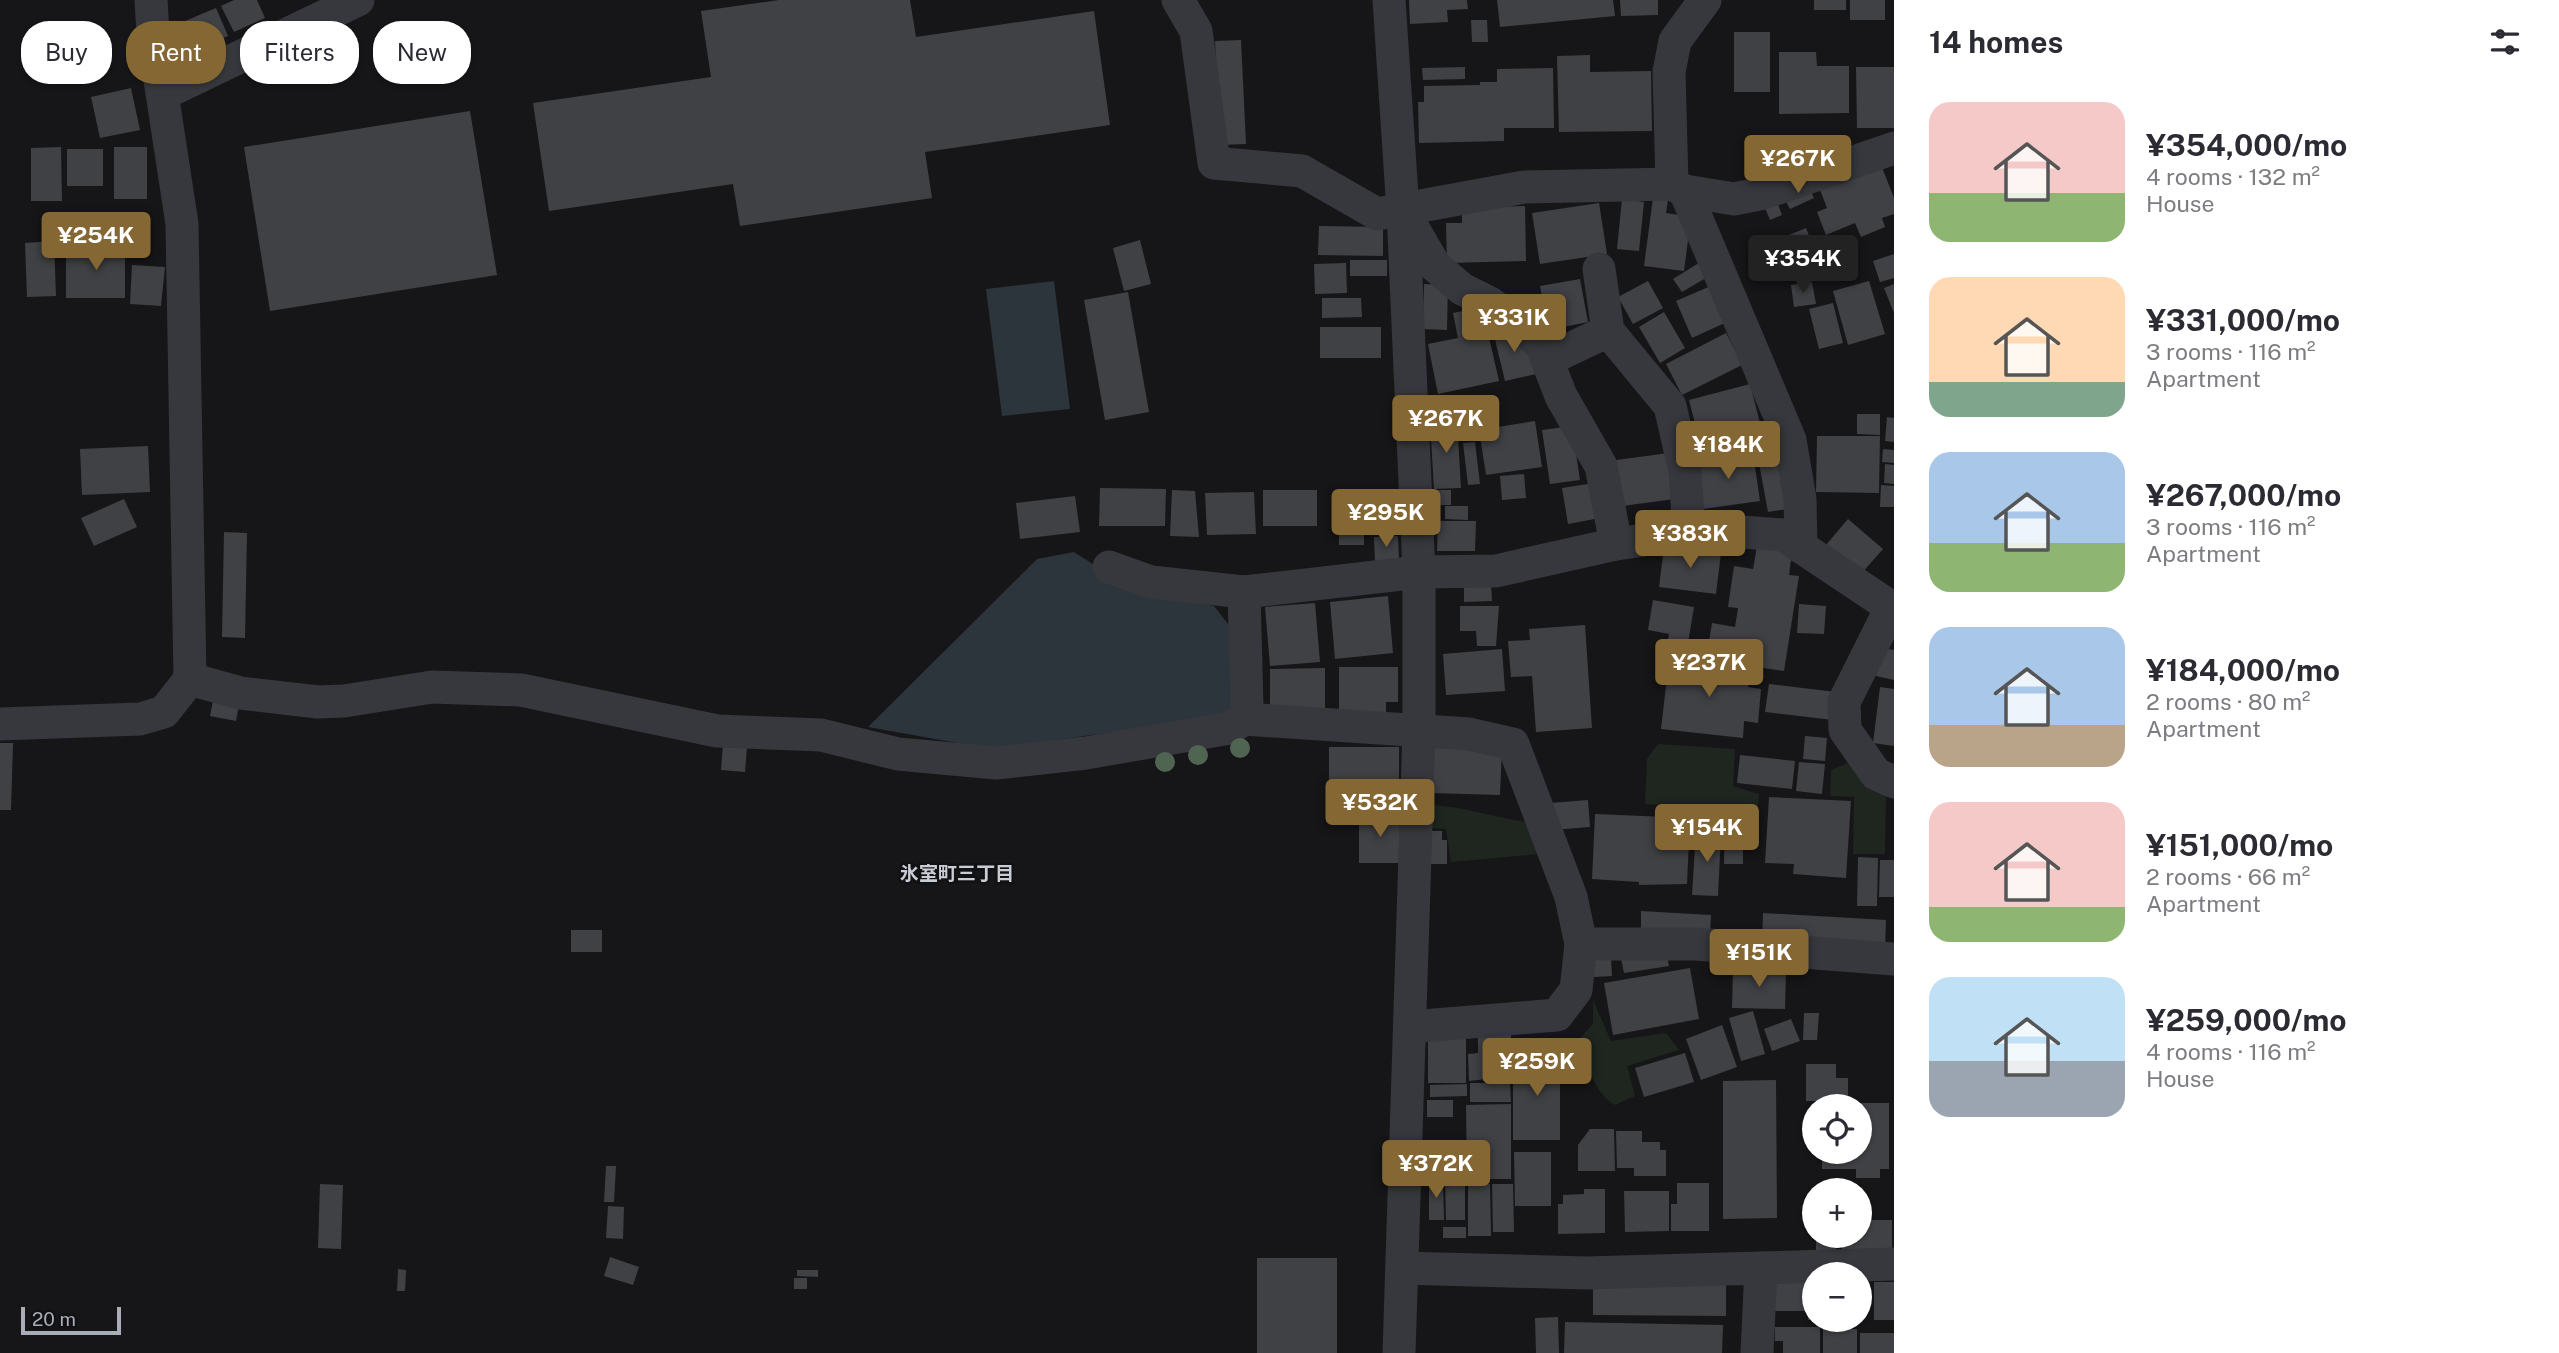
<!DOCTYPE html>
<html lang="en">
<head>
<meta charset="utf-8">
<style>
	:root { --surface:#fff; --page:#f7f7f7; --text:#2b2b33; --muted:#7c7c81; --accent:#856733 }
	body { margin:0; font-family:"Public Sans","Noto Sans JP",sans-serif; background:var(--page); color:var(--text); height:100vh; display:flex; flex-direction:column; font-size:26px; white-space:nowrap }
	* { box-sizing:border-box; margin:0 }
	p { font-size:23px; color:var(--muted) }
	.icon { flex:none; width:38px; height:38px; fill:none; stroke:currentColor; stroke-width:2; stroke-linecap:round; stroke-linejoin:round }
	.map { position:relative; flex:1; overflow:hidden }
	.sheet { display:flex; flex-direction:column; background:var(--surface); width:665px }
	.sheet>* { flex:none }
	.guide { position:absolute; left:21px; top:21px; width:665px; height:63px; display:flex; gap:14px }
	.buttons { position:absolute; left:1802px; top:1094px; display:grid; gap:14px }
	.buttons a { display:grid; place-items:center; width:70px; height:70px; border-radius:50%; background:var(--surface); box-shadow:0 2px 5px #0004; font-size:35px }
	.scale { position:absolute; left:21px; bottom:18px; width:100px; box-sizing:border-box; padding-left:7px; border:4px solid #a8adb8; border-top:0; font-size:19px; line-height:24px; white-space:nowrap; color:#a8adb8; -webkit-text-stroke:5px #111113; paint-order:stroke }
	.price { position:absolute; translate:-50% -60px; padding:0 16px; border-radius:7px; background:var(--accent); color:#fff; font-size:23px; line-height:46px; filter:drop-shadow(0 2px 4px #0008) }
	.price::after { content:''; position:absolute; left:50%; top:42px; width:21px; height:16px; margin-left:-10px; background:inherit; clip-path:polygon(0 0,100% 0,50% 100%) }
	.price.on { background:#222; color:#fff }
	ul { padding:0; list-style:none }
	li { display:flex; align-items:center; gap:21px; height:175px; padding:0 35px }
	li span { display:grid; place-items:center; flex:none; width:196px; height:140px; border-radius:21px; color:#555 }
	li>.icon { margin-inline-start:auto }
	span .icon { width:84px; height:84px; fill:#fffc; stroke-width:1 }
	li b { font-size:30px }
	h2 { display:flex; justify-content:space-between; align-items:center; height:84px; padding:0 35px; font-size:30px }
	.tag { padding:0 24px; border-radius:28px; background:var(--surface); box-shadow:0 2px 5px #0004; font-size:24px; line-height:63px }
	.tag.on { background:var(--accent); color:#fff }
	main { display:flex; flex:1; min-height:0 }
	.map>svg:first-child { display:block }
	.green { fill:#1e261f }
	.water { fill:#2c353c }
	.building { fill:#404145 }
	.lines { fill:none; stroke-linecap:round; stroke-linejoin:round }
	.minor { stroke:#37383d; stroke-width:33 }
	.tree { fill:#506452 }
	.labels { text-anchor:middle; stroke-width:5; stroke-linejoin:round; paint-order:stroke }
	.neighbourhood-label { font-size:19px; font-weight:bold; fill:#c9ccd4; stroke:#111113 }
</style>
</head>
<body>
<main>
<div class="map">
<svg width="1894" height="1353" viewBox="0 0 1894 1353">
	<rect width="100%" height="100%" fill="#161618"/>
	<g class="green">
		<polygon points="1658,744 1735,749 1733,786 1759,794 1757,816 1728,811 1717,818 1701,818 1688,807 1645,804 1647,759"/>
		<polygon points="1848,763 1886,792 1885,854 1853,854 1854,797 1830,796 1831,770"/>
		<path d="M1432,805C1465,807 1494,817 1526,822L1540,854L1451,862L1446,829L1432,828Z"/>
		<path d="M1593,1000L1611,1041L1666,1033L1679,1050L1627,1066L1635,1096L1615,1105C1595,1095 1584,1059 1579,1039L1593,1024Z"/>
	</g>
	<g class="water">
		<polygon points="1054,281 1070,409 1002,416 986,289"/>
		<polygon points="1074,552 1135,591 1214,606 1235,633 1236,715 991,749 868,727 1037,559"/>
	</g>
	<g class="building">
		<polygon points="234,0 257,0 265,18 234,32 221,6"/>
		<polygon points="779,0 910,0 916,37 1094,11 1110,125 925,152 932,198 740,226 733,184 549,211 533,103 711,77 701,11"/>
		<polygon points="1409,0 1467,0 1468,9 1447,10 1448,22 1410,24"/>
		<polygon points="1497,0 1613,0 1615,16 1500,27"/>
		<polygon points="1620,0 1658,0 1658,15 1621,16"/>
		<rect x="1814" y="0" width="32" height="10"/>
		<rect x="1850" y="0" width="35" height="20"/>
		<polygon points="216,8 228,36 190,51 178,24"/>
		<polygon points="1471,20 1487,20 1488,42 1472,42"/>
		<rect x="1734" y="32" width="36" height="60"/>
		<polygon points="1241,40 1246,144 1220,145 1215,41"/>
		<polygon points="1779,52 1816,52 1817,66 1849,66 1849,113 1779,114"/>
		<polygon points="1590,55 1590,72 1651,71 1652,131 1559,132 1557,56"/>
		<polygon points="1465,67 1465,79 1423,80 1422,68"/>
		<polygon points="1856,67 1894,67 1894,128 1857,128"/>
		<polygon points="1553,68 1554,128 1504,128 1504,141 1419,143 1418,102 1424,102 1424,86 1480,85 1480,82 1497,82 1497,69"/>
		<polygon points="131,88 140,130 100,138 91,97"/>
		<polygon points="470,111 497,275 270,311 244,147"/>
		<polygon points="61,147 62,201 31,201 31,148"/>
		<rect x="114" y="147" width="33" height="52"/>
		<rect x="67" y="149" width="36" height="37"/>
		<polygon points="1878,157 1894,198 1894,214 1882,218 1885,227 1861,237 1855,223 1826,235 1817,212 1827,208 1817,182"/>
		<polygon points="1806,181 1814,198 1790,209 1781,192"/>
		<polygon points="1775,196 1782,215 1770,220 1762,201"/>
		<polygon points="1653,198 1668,200 1666,213 1691,217 1684,271 1644,266"/>
		<polygon points="1622,199 1644,202 1639,251 1617,249"/>
		<polygon points="1599,203 1607,254 1540,264 1532,213"/>
		<polygon points="1525,206 1526,261 1447,263 1446,223 1462,223 1462,208"/>
		<polygon points="1319,226 1383,227 1383,256 1318,255"/>
		<polygon points="1806,228 1819,262 1797,270 1784,237"/>
		<polygon points="1140,240 1151,284 1124,291 1113,248"/>
		<polygon points="54,241 56,296 27,297 25,243"/>
		<rect x="66" y="246" width="59" height="52"/>
		<polygon points="1894,254 1894,278 1880,282 1873,261"/>
		<rect x="1350" y="260" width="37" height="16"/>
		<polygon points="1702,261 1711,275 1682,292 1673,279"/>
		<polygon points="1346,263 1347,293 1315,294 1314,264"/>
		<polygon points="132,265 165,267 161,306 130,304"/>
		<polygon points="1580,279 1588,322 1548,330 1540,286"/>
		<polygon points="1648,281 1663,308 1633,324 1618,297"/>
		<polygon points="1869,281 1885,334 1848,345 1833,291"/>
		<polygon points="1812,282 1816,304 1794,307 1791,285"/>
		<polygon points="1424,284 1448,285 1447,330 1423,329"/>
		<polygon points="1894,284 1894,313 1884,288"/>
		<polygon points="1713,285 1729,321 1692,338 1676,301"/>
		<polygon points="1128,292 1149,412 1105,420 1084,300"/>
		<polygon points="1322,298 1361,298 1362,317 1322,318"/>
		<polygon points="1833,303 1843,343 1819,349 1809,309"/>
		<polygon points="1482,307 1499,381 1438,394 1428,344 1458,338 1453,313"/>
		<polygon points="1664,312 1685,348 1660,363 1639,327"/>
		<polygon points="1516,325 1541,373 1505,381 1493,331"/>
		<rect x="1320" y="327" width="61" height="31"/>
		<polygon points="1726,333 1742,365 1682,395 1666,364"/>
		<polygon points="1750,384 1762,431 1701,447 1689,400"/>
		<polygon points="1857,414 1880,414 1880,435 1857,434"/>
		<polygon points="1887,417 1894,418 1894,442 1885,441"/>
		<polygon points="1457,421 1461,488 1434,489 1430,422"/>
		<polygon points="1535,421 1542,467 1486,475 1479,430"/>
		<polygon points="1572,426 1580,480 1550,484 1542,430"/>
		<polygon points="1817,436 1880,436 1879,493 1816,492"/>
		<polygon points="1780,437 1793,508 1768,512 1755,442"/>
		<polygon points="1475,442 1480,484 1468,485 1463,443"/>
		<polygon points="148,446 150,492 82,495 80,449"/>
		<polygon points="1883,449 1894,450 1894,463 1882,462"/>
		<polygon points="1676,452 1682,498 1615,507 1609,461"/>
		<polygon points="1753,453 1760,501 1703,509 1697,461"/>
		<polygon points="1885,464 1894,465 1894,484 1884,483"/>
		<polygon points="1524,474 1526,498 1502,500 1500,476"/>
		<polygon points="1594,483 1600,518 1568,524 1562,488"/>
		<polygon points="1881,485 1894,486 1894,507 1880,507"/>
		<polygon points="1100,488 1166,489 1165,526 1099,526"/>
		<polygon points="1172,490 1195,491 1199,537 1170,536"/>
		<rect x="1263" y="490" width="54" height="36"/>
		<polygon points="1436,490 1451,490 1451,505 1437,505"/>
		<polygon points="1254,492 1256,534 1207,535 1205,493"/>
		<rect x="1334" y="492" width="55" height="39"/>
		<polygon points="1075,496 1080,532 1020,539 1016,503"/>
		<polygon points="124,499 137,527 94,546 81,518"/>
		<polygon points="1445,506 1468,506 1468,520 1445,519"/>
		<polygon points="1848,519 1883,549 1860,575 1826,545"/>
		<polygon points="1438,521 1476,521 1475,551 1437,551"/>
		<polygon points="224,532 247,533 245,638 222,637"/>
		<rect x="1339" y="535" width="25" height="10"/>
		<polygon points="1398,536 1399,561 1375,562 1374,537"/>
		<polygon points="1757,546 1792,552 1789,575 1799,576 1784,671 1706,659 1712,623 1735,627 1738,608 1728,607 1734,566 1753,569"/>
		<polygon points="1664,547 1721,553 1716,594 1659,587"/>
		<polygon points="1491,583 1492,601 1464,602 1464,584"/>
		<polygon points="1388,596 1393,653 1335,659 1330,602"/>
		<polygon points="1653,600 1694,607 1687,649 1667,645 1669,634 1648,630"/>
		<polygon points="1315,603 1320,662 1270,666 1265,607"/>
		<polygon points="1799,604 1826,606 1824,634 1797,633"/>
		<polygon points="1460,606 1499,606 1496,646 1477,646 1476,631 1460,631"/>
		<polygon points="1585,625 1592,728 1536,732 1532,676 1511,677 1508,641 1530,640 1529,629"/>
		<polygon points="1883,648 1894,650 1894,680 1876,676"/>
		<polygon points="1502,649 1505,691 1446,695 1443,654"/>
		<polygon points="1669,660 1750,669 1748,687 1761,689 1758,723 1744,721 1743,738 1661,729"/>
		<polygon points="1339,667 1398,667 1398,702 1386,702 1386,715 1339,715"/>
		<polygon points="1325,668 1325,715 1270,715 1270,669"/>
		<polygon points="1769,684 1836,692 1833,720 1765,712"/>
		<polygon points="1880,687 1894,689 1894,746 1873,743"/>
		<polygon points="213,701 239,705 236,721 210,716"/>
		<polygon points="1805,736 1827,738 1825,761 1803,759"/>
		<polygon points="0,743 13,743 11,810 0,810"/>
		<polygon points="723,744 747,747 745,772 721,770"/>
		<polygon points="1431,745 1502,747 1500,795 1429,793"/>
		<polygon points="1329,747 1399,747 1399,780 1373,780 1373,795 1329,795"/>
		<polygon points="1740,755 1795,761 1792,789 1737,783"/>
		<polygon points="1799,762 1825,764 1822,794 1796,791"/>
		<polygon points="1769,797 1851,801 1846,878 1793,874 1794,864 1765,863"/>
		<polygon points="1588,800 1590,827 1552,830 1550,803"/>
		<rect x="1359" y="814" width="42" height="49"/>
		<polygon points="1595,814 1690,818 1687,884 1639,885 1639,882 1592,879"/>
		<polygon points="1725,820 1743,820 1743,864 1724,864"/>
		<polygon points="1430,831 1442,831 1442,840 1447,840 1447,864 1430,864"/>
		<polygon points="1696,831 1721,833 1718,896 1692,895"/>
		<polygon points="1858,857 1878,858 1877,906 1857,906"/>
		<polygon points="1880,860 1894,860 1894,897 1879,897"/>
		<polygon points="1641,911 1711,915 1710,936 1641,932"/>
		<polygon points="1763,913 1886,920 1885,949 1762,942"/>
		<rect x="571" y="930" width="31" height="22"/>
		<polygon points="1666,951 1669,966 1624,973 1621,958"/>
		<polygon points="1611,958 1612,976 1594,977 1592,960"/>
		<polygon points="1690,968 1699,1019 1613,1035 1604,983"/>
		<polygon points="1733,970 1786,971 1785,1009 1732,1008"/>
		<polygon points="1753,1011 1765,1054 1741,1061 1729,1018"/>
		<polygon points="1804,1013 1819,1013 1817,1040 1803,1040"/>
		<polygon points="1791,1019 1800,1041 1772,1051 1764,1029"/>
		<polygon points="1722,1025 1737,1067 1701,1080 1686,1039"/>
		<polygon points="1478,1035 1511,1035 1511,1076 1469,1081 1468,1054 1478,1053"/>
		<polygon points="1466,1038 1466,1083 1428,1083 1428,1039"/>
		<polygon points="1685,1053 1694,1082 1644,1097 1635,1068"/>
		<rect x="1513" y="1056" width="47" height="84"/>
		<polygon points="1806,1064 1836,1064 1836,1078 1848,1078 1848,1101 1806,1101"/>
		<polygon points="1776,1080 1777,1218 1723,1219 1723,1081"/>
		<polygon points="1470,1083 1510,1083 1511,1102 1470,1102"/>
		<polygon points="1467,1084 1467,1096 1430,1097 1430,1085"/>
		<rect x="1427" y="1100" width="26" height="17"/>
		<polygon points="1822,1103 1889,1103 1889,1169 1880,1169 1880,1178 1856,1178 1856,1169 1822,1169 1822,1152 1860,1152 1860,1106 1822,1106"/>
		<polygon points="1511,1104 1511,1179 1467,1179 1466,1105"/>
		<polygon points="1590,1129 1614,1129 1615,1171 1578,1171 1578,1145"/>
		<polygon points="1616,1131 1642,1131 1642,1142 1660,1142 1660,1150 1666,1150 1666,1176 1634,1176 1634,1168 1617,1168"/>
		<polygon points="1514,1152 1551,1152 1551,1206 1515,1206"/>
		<polygon points="1459,1165 1459,1181 1447,1181 1447,1166"/>
		<polygon points="606,1166 616,1166 614,1202 604,1202"/>
		<polygon points="1429,1180 1443,1180 1444,1220 1429,1220"/>
		<polygon points="1445,1183 1465,1183 1465,1220 1446,1220"/>
		<polygon points="1677,1183 1709,1183 1709,1231 1671,1231 1671,1204 1677,1204"/>
		<polygon points="320,1184 343,1185 341,1249 318,1248"/>
		<polygon points="1468,1184 1490,1184 1491,1236 1468,1236"/>
		<polygon points="1492,1184 1513,1184 1514,1232 1493,1232"/>
		<polygon points="1584,1189 1605,1189 1605,1233 1558,1234 1558,1204 1563,1204 1563,1195 1584,1194"/>
		<polygon points="1624,1191 1669,1191 1669,1231 1625,1232"/>
		<polygon points="608,1206 624,1207 623,1239 606,1238"/>
		<polygon points="1860,1220 1892,1220 1892,1252 1842,1252 1842,1236 1860,1236"/>
		<rect x="1443" y="1227" width="23" height="11"/>
		<rect x="1816" y="1236" width="20" height="15"/>
		<polygon points="610,1257 639,1267 633,1285 604,1276"/>
		<rect x="1257" y="1258" width="80" height="95"/>
		<polygon points="398,1269 406,1270 405,1291 397,1291"/>
		<polygon points="797,1270 818,1270 818,1277 797,1276"/>
		<rect x="1860" y="1276" width="5" height="43"/>
		<polygon points="1773,1277 1815,1277 1815,1320 1808,1320 1808,1311 1773,1311"/>
		<rect x="794" y="1278" width="13" height="11"/>
		<polygon points="1593,1278 1726,1279 1726,1316 1593,1315"/>
		<rect x="1874" y="1282" width="20" height="38"/>
		<polygon points="1558,1317 1559,1353 1536,1353 1535,1318"/>
		<polygon points="1565,1322 1723,1325 1722,1353 1564,1353"/>
		<polygon points="1775,1327 1820,1327 1820,1353 1783,1353 1783,1341 1775,1341"/>
		<rect x="1823" y="1329" width="34" height="24"/>
		<rect x="1860" y="1333" width="34" height="20"/>
	</g>
	<g class="lines">
		<g class="minor">
			<polyline points="1178,0 1196,31 1214,163 1302,171 1377,214 1524,187 1672,184 1669,72 1675,41 1705,0"/>
			<polyline points="1389,0 1403,211 1419,572 1419,730 1399,1353"/>
			<polyline points="163,94 358,0"/>
			<polyline points="1672,184 1685,191 1734,199 1764,193 1894,148"/>
			<polyline points="1685,191 1790,440 1800,499 1801,547"/>
			<polyline points="1406,216 1435,266 1462,289 1490,303 1528,331 1542,347 1561,396 1601,466 1616,544"/>
			<polyline points="1599,269 1608,331 1670,406 1685,471 1689,534"/>
			<polyline points="1547,360 1608,331"/>
			<polyline points="1109,567 1151,582 1244,592"/>
			<polyline points="1891,608 1844,702 1845,730 1876,774 1894,782"/>
			<polyline points="190,679 240,693 318,702 344,701 432,687 521,690 717,731 821,735 898,754 996,763 1086,753 1230,728 1244,719 1247,707 1244,592 1419,572 1496,571 1616,544 1713,530 1783,535 1894,609"/>
			<polyline points="1244,719 1469,734 1513,744 1571,897 1581,944 1696,944 1894,959"/>
			<polyline points="0,724 140,719 164,712 190,679 182,224 153,34 151,0"/>
			<polyline points="1410,1027 1557,1015 1576,990 1581,944"/>
			<polyline points="1402,1268 1586,1273 1761,1268 1757,1353"/>
			<polyline points="1761,1268 1894,1264"/>
		</g>
	</g>
	<g class="tree">
		<circle cx="1240" cy="748" r="10"/>
		<circle cx="1198" cy="755" r="10"/>
		<circle cx="1165" cy="762" r="10"/>
	</g>
	<g class="labels">
		<g class="neighbourhood-label">
			<text x="957" y="880">氷室町三丁目</text>
		</g>
	</g>
</svg>
<div class="buttons">
<a><svg class="icon" aria-label="locate" viewBox="0 0 24 24"><circle cx="12" cy="12" r="6"/><path d="M12 2v4M12 18v4M2 12h4M18 12h4"/></svg></a>
<a>+</a>
<a>−</a>
</div>
<div class="scale">20 m</div>
<b class="price" style="left:1798px;top:195px">¥267K</b>
<b class="price" style="left:96px;top:272px">¥254K</b>
<b class="price on" style="left:1803px;top:295px">¥354K</b>
<b class="price" style="left:1514px;top:354px">¥331K</b>
<b class="price" style="left:1446px;top:455px">¥267K</b>
<b class="price" style="left:1728px;top:481px">¥184K</b>
<b class="price" style="left:1386px;top:549px">¥295K</b>
<b class="price" style="left:1690px;top:570px">¥383K</b>
<b class="price" style="left:1709px;top:699px">¥237K</b>
<b class="price" style="left:1380px;top:839px">¥532K</b>
<b class="price" style="left:1707px;top:864px">¥154K</b>
<b class="price" style="left:1759px;top:989px">¥151K</b>
<b class="price" style="left:1537px;top:1098px">¥259K</b>
<b class="price" style="left:1436px;top:1200px">¥372K</b>
<div class="guide">
<a class="tag">Buy</a>
<a class="tag on">Rent</a>
<a class="tag">Filters</a>
<a class="tag">New</a>
</div>
</div>
<section class="sheet">
<h2>14 homes<svg class="icon" aria-label="filters" viewBox="0 0 24 24"><path d="M4 7h16M4 17h16"/><circle cx="9" cy="7" r="2"/><circle cx="15" cy="17" r="2"/></svg></h2>
<ul>
<li><span style="background:linear-gradient(#f6c9c9 65%,#8fb573 0)"><svg class="icon" aria-label="home" viewBox="0 0 24 24"><path d="M3 11l9-7 9 7M6 9v11h12V9"/></svg></span><div><b>¥354,000/mo</b><p>4 rooms · 132 m²</p><p>House</p></div></li>
<li><span style="background:linear-gradient(#ffd9b3 75%,#7fa58c 0)"><svg class="icon" aria-label="home" viewBox="0 0 24 24"><path d="M3 11l9-7 9 7M6 9v11h12V9"/></svg></span><div><b>¥331,000/mo</b><p>3 rooms · 116 m²</p><p>Apartment</p></div></li>
<li><span style="background:linear-gradient(#a9c7e8 65%,#8fb573 0)"><svg class="icon" aria-label="home" viewBox="0 0 24 24"><path d="M3 11l9-7 9 7M6 9v11h12V9"/></svg></span><div><b>¥267,000/mo</b><p>3 rooms · 116 m²</p><p>Apartment</p></div></li>
<li><span style="background:linear-gradient(#a9c7e8 70%,#b9a48a 0)"><svg class="icon" aria-label="home" viewBox="0 0 24 24"><path d="M3 11l9-7 9 7M6 9v11h12V9"/></svg></span><div><b>¥184,000/mo</b><p>2 rooms · 80 m²</p><p>Apartment</p></div></li>
<li><span style="background:linear-gradient(#f6c9c9 75%,#8fb573 0)"><svg class="icon" aria-label="home" viewBox="0 0 24 24"><path d="M3 11l9-7 9 7M6 9v11h12V9"/></svg></span><div><b>¥151,000/mo</b><p>2 rooms · 66 m²</p><p>Apartment</p></div></li>
<li><span style="background:linear-gradient(#bfe0f5 60%,#9aa5b1 0)"><svg class="icon" aria-label="home" viewBox="0 0 24 24"><path d="M3 11l9-7 9 7M6 9v11h12V9"/></svg></span><div><b>¥259,000/mo</b><p>4 rooms · 116 m²</p><p>House</p></div></li>
</ul>
</section>
</main>
</body>
</html>
